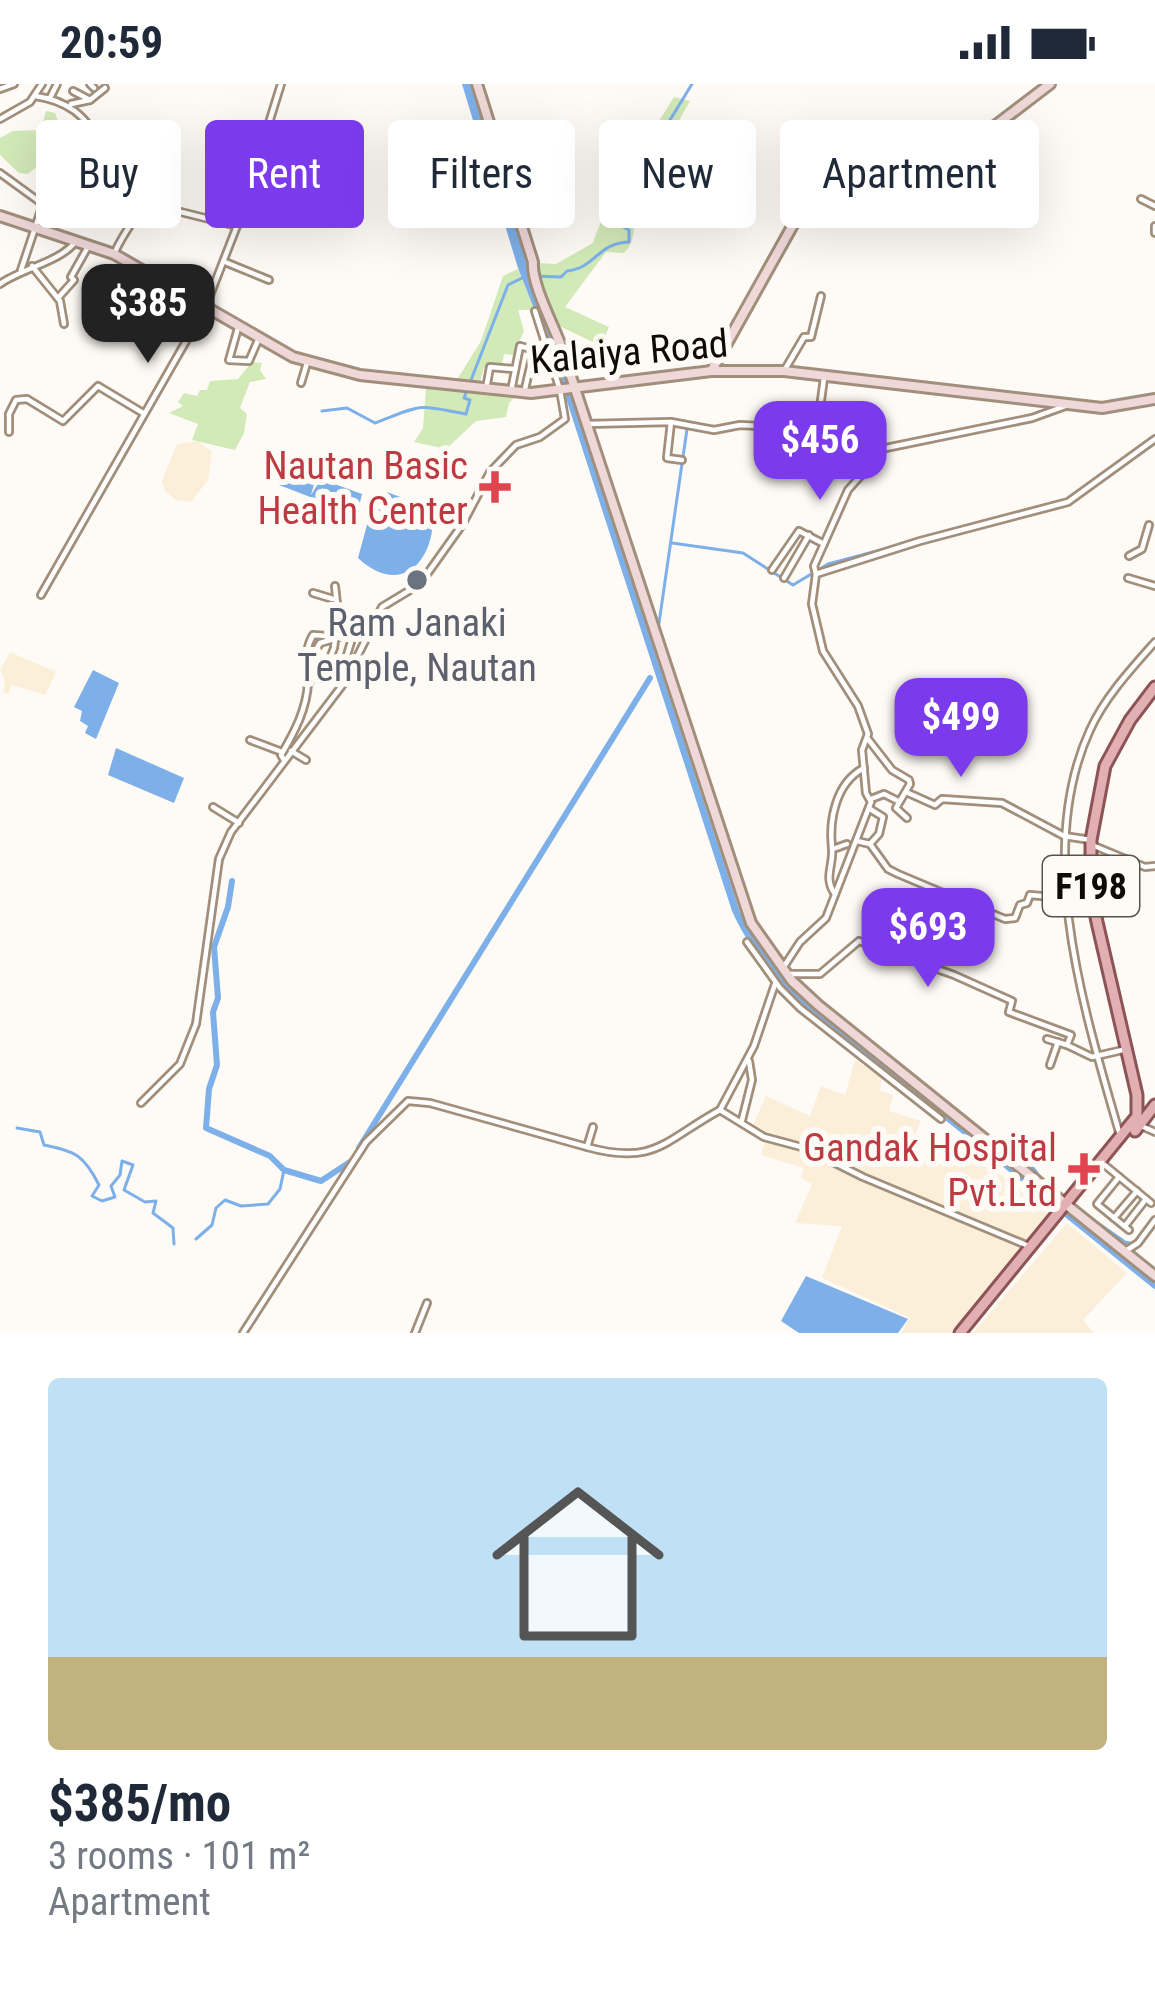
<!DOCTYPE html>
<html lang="en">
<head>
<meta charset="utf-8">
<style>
	:root { --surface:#fff; --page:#f2f2f3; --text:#1f2937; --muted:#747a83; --accent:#7c3aed }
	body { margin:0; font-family:"Roboto Condensed",sans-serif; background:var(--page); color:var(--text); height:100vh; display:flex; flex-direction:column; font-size:45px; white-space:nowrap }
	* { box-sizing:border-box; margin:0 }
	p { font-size:39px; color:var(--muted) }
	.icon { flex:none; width:66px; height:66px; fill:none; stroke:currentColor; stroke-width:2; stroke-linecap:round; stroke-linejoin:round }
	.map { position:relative; height:1249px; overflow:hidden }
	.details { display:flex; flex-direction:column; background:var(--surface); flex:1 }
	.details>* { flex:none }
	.banner { position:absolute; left:36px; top:36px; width:1083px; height:108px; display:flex; gap:24px }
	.price { position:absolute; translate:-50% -102px; padding:0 27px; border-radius:24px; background:var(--accent); color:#fff; font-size:39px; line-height:78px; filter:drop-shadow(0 3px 6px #0008) }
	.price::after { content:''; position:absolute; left:50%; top:72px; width:36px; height:27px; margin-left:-18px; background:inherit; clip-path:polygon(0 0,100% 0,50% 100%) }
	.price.active { background:#222; color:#fff }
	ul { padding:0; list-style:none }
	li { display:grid; align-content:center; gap:24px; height:636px; padding:0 48px }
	li span { display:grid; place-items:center; height:372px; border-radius:12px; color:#555 }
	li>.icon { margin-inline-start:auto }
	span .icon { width:216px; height:216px; fill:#fffc; stroke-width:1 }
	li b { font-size:51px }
	.chip { padding:0 42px; border-radius:12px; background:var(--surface); box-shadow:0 12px 48px #0002; font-size:42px; line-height:108px }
	.chip.active { background:var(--accent); color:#fff }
	.status { display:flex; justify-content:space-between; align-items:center; height:84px; padding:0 60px; background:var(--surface); direction:ltr }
	.status svg { height:33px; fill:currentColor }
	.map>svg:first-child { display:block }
	.industrial { fill:#fbefda }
	.green { fill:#d2e9b8 }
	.water { fill:#7dafe8 }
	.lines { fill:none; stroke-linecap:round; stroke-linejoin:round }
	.stream { stroke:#7dafe8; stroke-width:3 }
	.canal { stroke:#7dafe8; stroke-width:6 }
	.street-casing { stroke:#a18f7c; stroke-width:10 }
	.secondary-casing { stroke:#a18f7c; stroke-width:14 }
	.primary-casing { stroke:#8c5455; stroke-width:15 }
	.street { stroke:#fff; stroke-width:4.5 }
	.secondary { stroke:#f0d8d9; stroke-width:8 }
	.primary { stroke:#e2b0b3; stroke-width:9 }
	.health-dot { fill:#e0444e; stroke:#fefaf5; stroke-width:4.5 }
	.worship-dot { fill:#6b7280; stroke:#fefaf5; stroke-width:4.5 }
	.labels { text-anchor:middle; stroke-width:12; stroke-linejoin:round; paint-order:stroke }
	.shield { fill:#fefaf5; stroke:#57524c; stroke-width:3 }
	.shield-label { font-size:36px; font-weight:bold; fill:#100a04 }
	.street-label { font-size:39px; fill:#100a04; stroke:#fefaf5 }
	.health-label { font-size:39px; fill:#be3a42; stroke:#fefaf5; text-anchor:end }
	.worship-label { font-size:39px; fill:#5b616d; stroke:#fefaf5 }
</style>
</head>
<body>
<div class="status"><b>20:59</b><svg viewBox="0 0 49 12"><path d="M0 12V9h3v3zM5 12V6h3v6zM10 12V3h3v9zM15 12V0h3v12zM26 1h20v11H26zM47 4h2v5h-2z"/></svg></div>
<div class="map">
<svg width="1155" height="1249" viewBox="0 0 1155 1249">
	<rect width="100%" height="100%" fill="#fefaf5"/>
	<g class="industrial">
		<polygon points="198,357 212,368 208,396 191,418 176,416 165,407 162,397 177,360"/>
		<polygon points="10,568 56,588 45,611 12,601 8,610 3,608 5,597 0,586"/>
		<polygon points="855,976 882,993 880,1007 893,1011 889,1027 921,1037 907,1070 926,1076 933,1061 943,1066 951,1053 1054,1131 955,1249 901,1249 910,1234 822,1194 842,1142 795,1139 812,1100 801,1094 803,1084 761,1071 767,1050 752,1043 766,1012 810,1032 821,1002 845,1011"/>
		<polygon points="1067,1139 1127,1189 1083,1236 1094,1249 973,1249"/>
	</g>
	<g class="green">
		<path d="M674,13L690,17C678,37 669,57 658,77C651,89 641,92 637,107C631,129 640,154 624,169L606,168L565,223L609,243L601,262L557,241L536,197L537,179L556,180L593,159C603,128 618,110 627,78L635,77L642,60L649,58L651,37H659Z"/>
		<polygon points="46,27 55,29 61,45 57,57 61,60 69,55 91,64 76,79 71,72 64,81 40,88 35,84 28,90 19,89 0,71 0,54 13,47 41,46"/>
		<polygon points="518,185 536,226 518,226 524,247 513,271 504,270 502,281 491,279 484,284 479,301 455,299 481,257 503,192"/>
		<polygon points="252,278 262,279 260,286 266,295 250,298 240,324 247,330 244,349 235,366 192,356 198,340 169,329 183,322 178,318 184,309 197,312 200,306 207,306 210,297 238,295"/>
		<polygon points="426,303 517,311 509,319 506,333 476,337 446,365 414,358 423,344"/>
	</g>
	<g class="water">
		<path d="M462,0H474L568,303L740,828L779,889L859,959L856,967C806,927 759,887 732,827L550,265L518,184Z"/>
		<polygon points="285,385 316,393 311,411 321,395 362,410 357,431 279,401"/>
		<path d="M387,408L427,423L433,431C434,479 400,513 358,474L374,415Z"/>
		<polygon points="93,586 119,599 96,655 85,649 88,642 80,637 82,627 74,623"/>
		<polygon points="116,664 184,694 174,719 108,691"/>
		<polygon points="806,1192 908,1235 898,1249 799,1249 781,1237"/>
	</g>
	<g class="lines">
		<g class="stream">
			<path d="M534,192L561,193L567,187C596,184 597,159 629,158V146L610,136L627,122L634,87L650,81L659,54L692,0"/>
			<path d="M322,327L347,324L375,339C425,320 415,320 466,330L470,316L464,314L508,201L524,193"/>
			<polyline points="672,459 743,469 793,501 828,480 888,464"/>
			<polyline points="658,546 687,345"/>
			<path d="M17,1044L40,1048L44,1061C75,1067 84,1071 99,1101L92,1112L102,1117L115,1113L111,1102L120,1091L122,1077L133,1081L124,1106L145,1118L156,1117L153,1129L173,1144L174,1160"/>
			<polyline points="1025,1086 1033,1084 1044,1098"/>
			<polyline points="1075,1123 1125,1158 1134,1160 1155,1133"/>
			<polyline points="196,1155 212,1141 216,1124 225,1116 241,1122 268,1120 280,1105 284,1086"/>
		</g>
		<g class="canal">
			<polyline points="232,797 228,823 214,863 218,914 213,928 217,981 209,1005 206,1044 270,1072 284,1086 321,1097 353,1076"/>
			<polyline points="855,959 1155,1202"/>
			<polyline points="359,1064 650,594"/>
		</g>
		<defs>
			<g id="street">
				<polyline points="90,0 94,4"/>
				<polyline points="0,5 14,0"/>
				<polyline points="73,7 90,16"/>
				<polyline points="50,14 57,0"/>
				<polyline points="71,20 90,16 105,4"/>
				<polyline points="0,35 30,18 42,0"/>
				<polyline points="0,89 44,121"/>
				<polyline points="1141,115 1155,122"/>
				<polyline points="237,142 281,0"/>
				<polyline points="1155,142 1155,149"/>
				<path d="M114,170C122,151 134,136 145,119"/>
				<polyline points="225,178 269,196"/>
				<polyline points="32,182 60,217 64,240"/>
				<path d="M21,186L41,126L69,88L97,61C90,31 64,16 35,12"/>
				<path d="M0,200C22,184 61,178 76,157"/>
				<polyline points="58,214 74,196 71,193 89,161"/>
				<polyline points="238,244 229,276 249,277 259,254"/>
				<polyline points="784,287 804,253 811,253 821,212"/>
				<polyline points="301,299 307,279"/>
				<polyline points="486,305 490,283 514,285"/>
				<polyline points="511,307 520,262 534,266 524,309"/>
				<polyline points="671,338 667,374 682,376"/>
				<polyline points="586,340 671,338 714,346 740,341 798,344 881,365 1032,334 1068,321"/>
				<polyline points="817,346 824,294"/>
				<polyline points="9,348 9,330 16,316 27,315 63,337 98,302 143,329"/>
				<polyline points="839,353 845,374"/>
				<polyline points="808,361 814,346"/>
				<polyline points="1129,472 1142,465 1149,441"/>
				<polyline points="772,486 799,447 824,460"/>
				<polyline points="816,490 814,482 848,406 864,388 876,364"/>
				<polyline points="784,494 809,451"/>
				<polyline points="1128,494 1155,502"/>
				<polyline points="313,509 333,515"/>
				<polyline points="41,511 205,224 237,142 145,119 110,105 102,113 69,88"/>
				<polyline points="313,571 320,559 334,555"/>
				<polyline points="347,571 354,548"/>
				<polyline points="308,599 320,587 324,589 334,564 338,529 335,502"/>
				<polyline points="868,655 892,686 909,696 910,700 896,724 907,734"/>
				<polyline points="250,656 282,668"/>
				<polyline points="291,667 306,676"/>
				<path d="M284,676L281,671C294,649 307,625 308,598C309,579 303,568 313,551L341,553L372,540"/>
				<polyline points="906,708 935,721 942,715 1002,719 1064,752 1091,756"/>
				<polyline points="871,715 884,710 898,717"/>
				<polyline points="213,723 239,739"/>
				<polyline points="857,757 870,760 879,750 883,733 870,725"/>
				<polyline points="870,760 888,785 898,790 1005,835 1015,834 1020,821 1027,819 1030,811 1064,814"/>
				<polyline points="1092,761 1145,783 1155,782"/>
				<polyline points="833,765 847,760"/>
				<path d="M835,810C823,794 834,781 832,764C829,737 835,699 864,684"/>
				<polyline points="747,858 780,904 800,924 941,1035"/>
				<polyline points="785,881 800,858 826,834 871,718 866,709 862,666 868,650 858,622 823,567 812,520 816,490 920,457 1068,418 1155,355"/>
				<polyline points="786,890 820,890 859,857 954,891 1012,917 1009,928 1071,951 1067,961 1092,973 1127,965"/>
				<polyline points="1047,955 1067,961"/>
				<polyline points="1050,981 1058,958"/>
				<polyline points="141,1019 180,980 196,940 219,775 231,748 344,599 382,523 420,500 462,441 490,388 516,361 540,353 565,335 560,306 535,227"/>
				<polyline points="720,1026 754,962 775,900"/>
				<polyline points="742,1036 752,996 749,977"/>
				<polyline points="1139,1041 1155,1048"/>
				<path d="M593,1043L587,1063C655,1082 665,1056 720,1026L764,1053L805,1064L863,1093L1031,1163"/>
				<path d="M1119,1048C1084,926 1034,768 1090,646C1105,613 1131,585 1155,558"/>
				<polyline points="1101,1078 1151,1119"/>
				<polyline points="1119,1093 1097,1120 1129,1146"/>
				<polyline points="1114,1134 1137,1107"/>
				<polyline points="1125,1142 1146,1115"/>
				<polyline points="1124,1168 1138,1159 1155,1136"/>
				<polyline points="243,1249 366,1058 408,1017 430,1019 587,1063"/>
				<polyline points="415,1249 427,1219"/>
			</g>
			<g id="secondary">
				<path d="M477,0L533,178C531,199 553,240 561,262L751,839L792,897L818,921L1155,1192"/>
				<polyline points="0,132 114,170 293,273 360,291 531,309 711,287 784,287 1102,324 1155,315"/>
				<polyline points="712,286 813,105 858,117 979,54 1050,0"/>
			</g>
			<g id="primary">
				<polyline points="1135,1047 1155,1021"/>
				<polyline points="960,1249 1137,1032 1137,1011 1097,838 1091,807 1091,756 1105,682 1130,636 1155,603"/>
			</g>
		</defs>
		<use href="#street" class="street-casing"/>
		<use href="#secondary" class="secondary-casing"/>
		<use href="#primary" class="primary-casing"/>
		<use href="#street" class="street"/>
		<use href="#secondary" class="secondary"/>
		<use href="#primary" class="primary"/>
	</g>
	<g class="health-dot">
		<path d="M489 385h12v12h12v12h-12v12h-12v-12h-12v-12h12z"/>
		<path d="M1078 1067h12v12h12v12h-12v12h-12v-12h-12v-12h12z"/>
	</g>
	<circle class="worship-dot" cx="417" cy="496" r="12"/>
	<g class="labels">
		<rect class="shield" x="1043" y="772" width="96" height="60" rx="9"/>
		<g class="shield-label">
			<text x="1091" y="815">F198</text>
		</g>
		<g class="street-label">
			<text transform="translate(629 267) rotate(-5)" y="14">Kalaiya Road</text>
		</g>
		<g class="health-label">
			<text x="468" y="395">Nautan Basic<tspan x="468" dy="45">Health Center</tspan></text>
			<text x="1057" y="1077">Gandak Hospital<tspan x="1057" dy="45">Pvt.Ltd</tspan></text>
		</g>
		<g class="worship-label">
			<text x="417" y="552">Ram Janaki<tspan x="417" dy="45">Temple, Nautan</tspan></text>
		</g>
	</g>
</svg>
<b class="price active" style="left:148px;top:282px">$385</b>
<b class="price" style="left:820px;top:419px">$456</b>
<b class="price" style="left:961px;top:696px">$499</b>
<b class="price" style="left:928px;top:906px">$693</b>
<div class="banner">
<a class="chip">Buy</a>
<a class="chip active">Rent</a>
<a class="chip">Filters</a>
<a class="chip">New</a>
<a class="chip">Apartment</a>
</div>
</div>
<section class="details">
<ul>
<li><span style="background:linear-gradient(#bfe0f5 75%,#c2b280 0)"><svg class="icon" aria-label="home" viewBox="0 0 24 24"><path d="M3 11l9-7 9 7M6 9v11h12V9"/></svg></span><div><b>$385/mo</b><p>3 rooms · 101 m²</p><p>Apartment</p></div></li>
</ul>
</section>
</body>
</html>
